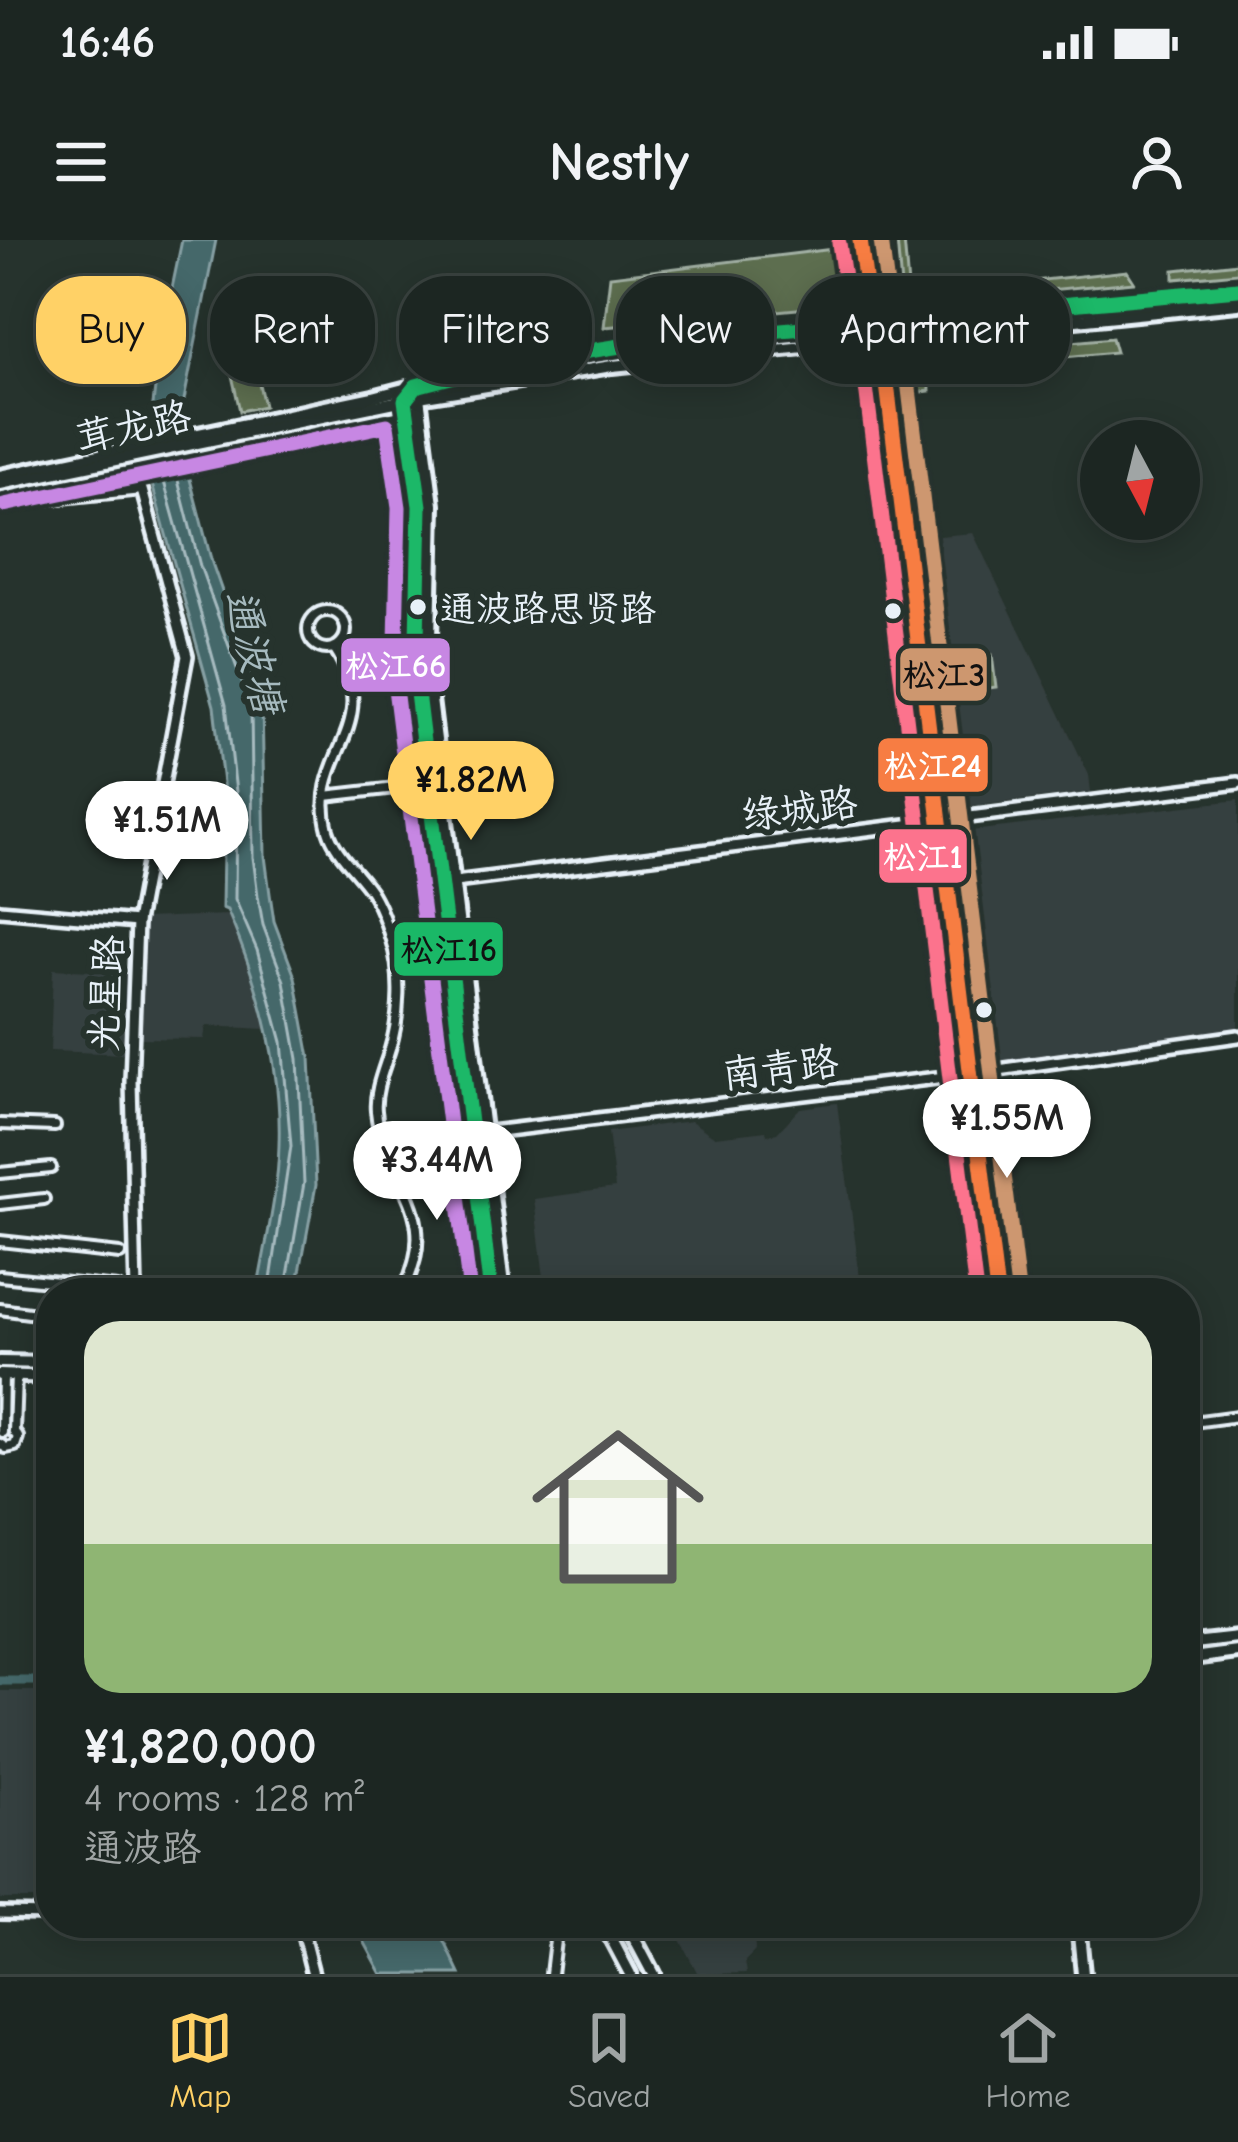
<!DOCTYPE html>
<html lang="en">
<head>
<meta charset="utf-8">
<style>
	:root { --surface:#1c2622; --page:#252e2a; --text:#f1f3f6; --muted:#a0a5a5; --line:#3a4340; --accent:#ffd166 }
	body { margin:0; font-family:"Comic Neue","LXGW WenKai TC",sans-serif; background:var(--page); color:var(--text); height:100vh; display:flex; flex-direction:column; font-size:45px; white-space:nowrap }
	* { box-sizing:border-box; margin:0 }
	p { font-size:39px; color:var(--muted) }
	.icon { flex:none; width:66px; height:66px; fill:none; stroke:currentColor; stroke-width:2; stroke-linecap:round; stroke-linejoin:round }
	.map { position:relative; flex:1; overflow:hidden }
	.details { position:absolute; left:36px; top:1038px; width:1164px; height:660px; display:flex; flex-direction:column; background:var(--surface); border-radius:48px; box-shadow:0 6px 30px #0003,0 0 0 3px var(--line) }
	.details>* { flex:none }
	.hud { position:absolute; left:36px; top:36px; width:1167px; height:108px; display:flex; gap:24px }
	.needle { width:78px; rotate:173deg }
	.buttons { position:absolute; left:1080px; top:180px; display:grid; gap:24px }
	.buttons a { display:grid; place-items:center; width:120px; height:120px; border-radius:50%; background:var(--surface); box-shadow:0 6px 30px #0003,0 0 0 3px var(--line); font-size:60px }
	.price { position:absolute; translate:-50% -102px; padding:0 27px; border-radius:42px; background:#fff; color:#222; font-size:39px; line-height:78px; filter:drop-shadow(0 3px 6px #0008) }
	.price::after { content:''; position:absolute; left:50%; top:72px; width:36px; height:27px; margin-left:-18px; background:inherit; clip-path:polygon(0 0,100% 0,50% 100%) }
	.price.on { background:var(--accent); color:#111 }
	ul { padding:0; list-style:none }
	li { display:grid; align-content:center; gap:24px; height:636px; padding:0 48px }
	li span { display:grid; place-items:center; height:372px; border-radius:36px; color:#555 }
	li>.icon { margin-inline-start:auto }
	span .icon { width:216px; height:216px; fill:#fffc; stroke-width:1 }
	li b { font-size:51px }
	.chip { padding:0 42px; border-radius:48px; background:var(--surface); box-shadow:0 6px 30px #0003,0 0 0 3px var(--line); font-size:42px; line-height:108px }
	.chip.on { background:var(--accent); color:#111 }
	.status { display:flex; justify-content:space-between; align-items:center; height:84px; padding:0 60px; background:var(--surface); direction:ltr }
	.status svg { height:33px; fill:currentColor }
	header { display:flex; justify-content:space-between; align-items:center; height:156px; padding:0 48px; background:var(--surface); font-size:54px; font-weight:800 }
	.dock { display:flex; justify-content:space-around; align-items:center; height:168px; border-top:3px solid var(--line); background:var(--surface); font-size:33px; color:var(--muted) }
	.dock a { display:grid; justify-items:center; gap:6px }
	.dock .on { color:var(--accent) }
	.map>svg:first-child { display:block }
	.built { fill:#363f3f }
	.green { fill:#5d6e50; stroke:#a2b0a4; stroke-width:3 }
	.water { fill:#44686a; stroke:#869fa3; stroke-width:3 }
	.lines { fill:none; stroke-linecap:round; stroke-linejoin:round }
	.shore { stroke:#a6babf; stroke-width:3 }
	.canal { stroke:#44686a; stroke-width:9 }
	.minor-casing { stroke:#e8f1f8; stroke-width:16 }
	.tertiary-casing { stroke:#e8f1f8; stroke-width:18 }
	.secondary-casing { stroke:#e8f1f8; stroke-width:20 }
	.minor { stroke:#26332d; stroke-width:8 }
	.tertiary { stroke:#26332d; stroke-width:9 }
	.secondary { stroke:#26332d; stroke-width:10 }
	.bus-1-casing { stroke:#26332d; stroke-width:24 }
	.bus-2-casing { stroke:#26332d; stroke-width:24 }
	.bus-3-casing { stroke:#26332d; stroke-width:24 }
	.bus-4-casing { stroke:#26332d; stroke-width:24 }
	.bus-5-casing { stroke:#26332d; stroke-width:24 }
	.bus-1 { stroke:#1ab867; stroke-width:15 }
	.bus-2 { stroke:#c787e3; stroke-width:15 }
	.bus-3 { stroke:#f77d43; stroke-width:15 }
	.bus-4 { stroke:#fc738d; stroke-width:15 }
	.bus-5 { stroke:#cd976f; stroke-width:15 }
	.bus-dot { fill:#e8f1f8; stroke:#26332d; stroke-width:4.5 }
	.labels { text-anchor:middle; stroke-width:12; stroke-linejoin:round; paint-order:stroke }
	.bus-label { font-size:36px; fill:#e8f1f8; stroke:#26332d; text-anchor:start }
	.street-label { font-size:39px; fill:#e8f1f8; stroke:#26332d }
	.water-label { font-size:42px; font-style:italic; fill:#a6babf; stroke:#26332d }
	.line-badge { stroke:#26332d; stroke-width:4.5 }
	.badge-label { font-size:33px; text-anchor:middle; font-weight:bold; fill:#fff }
	.pale-badge-label { font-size:33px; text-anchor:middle; font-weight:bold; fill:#111 }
</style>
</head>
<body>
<div class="status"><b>16:46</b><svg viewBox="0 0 49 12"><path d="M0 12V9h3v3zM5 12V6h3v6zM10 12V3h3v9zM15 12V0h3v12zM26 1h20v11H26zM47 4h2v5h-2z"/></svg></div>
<header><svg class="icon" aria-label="menu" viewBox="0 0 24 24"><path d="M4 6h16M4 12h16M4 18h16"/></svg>Nestly<svg class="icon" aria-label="person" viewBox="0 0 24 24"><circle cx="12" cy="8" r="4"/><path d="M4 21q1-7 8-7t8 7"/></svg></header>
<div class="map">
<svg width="1238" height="1734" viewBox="0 0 1238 1734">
	<rect width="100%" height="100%" fill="#26332d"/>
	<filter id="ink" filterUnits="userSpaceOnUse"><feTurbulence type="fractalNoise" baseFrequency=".00833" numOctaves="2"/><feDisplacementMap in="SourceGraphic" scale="24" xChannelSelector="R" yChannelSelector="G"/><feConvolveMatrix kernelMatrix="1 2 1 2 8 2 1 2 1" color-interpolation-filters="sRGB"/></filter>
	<g filter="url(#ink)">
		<g class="built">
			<polygon points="973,293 1089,535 1091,552 967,567 965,506 955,492 928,297"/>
			<polygon points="1238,560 1238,794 989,823 961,598 971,591"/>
			<polygon points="229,675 246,714 267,789 206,786 204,799 135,798 142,678"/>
			<polygon points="53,729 128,733 125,814 50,811"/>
			<polygon points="837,863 862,1053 546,1053 534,959 615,948 608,892 691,881 715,897 766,891 767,895 777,893 800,868"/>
			<rect x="0" y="1451" width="51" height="208"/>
			<polygon points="717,1683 754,1683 755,1711 745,1721 747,1733 698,1734 678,1696"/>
		</g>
		<g class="green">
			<polygon points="897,0 904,0 908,46 920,53 1127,31 1134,42 921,62 902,58"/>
			<polygon points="850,7 850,54 840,65 604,87 610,36"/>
			<polygon points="1238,23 1238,33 1174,39 1174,30"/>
			<polygon points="1112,98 1116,112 929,130 930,151 914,153 915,148 923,145 924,116"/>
			<polygon points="255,126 264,166 240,171 231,131"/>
			<polygon points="992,415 996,447 956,453 952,420"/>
		</g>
		<g class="water">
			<path d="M182,0H216L184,160L185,220L212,323L262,465L265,616L270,654L274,681L295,737L310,818L316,945L296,1053H257C265,1005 278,954 279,905C282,824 259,744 227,670L222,668L224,552L214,466L146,223L160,106Z"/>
			<polygon points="354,1683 436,1683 460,1734 382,1734"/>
		</g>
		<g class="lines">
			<g class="shore">
				<polyline points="172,217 200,326 251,467 253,617 258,656 263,685 284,741 298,819 304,943 285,1053"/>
				<polyline points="158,220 226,465 236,552 235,659 257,710 282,802 291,906 269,1053"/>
			</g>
			<polyline class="canal" points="0,1441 51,1441"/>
			<defs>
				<g id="minor">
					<polyline points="0,264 142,250"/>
					<circle cx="327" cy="390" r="19"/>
					<path d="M334,408C387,488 307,514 328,590C335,613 356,630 370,650C380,665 386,683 391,700C402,733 400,776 390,809C384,829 374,851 376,871C383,942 446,969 402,1053"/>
					<polyline points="325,556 431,544"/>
					<polyline points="0,884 55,886"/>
					<polyline points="0,933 51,928"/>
					<polyline points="0,964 44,959"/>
					<polyline points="0,1001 120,1014"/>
					<polyline points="0,1036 118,1048"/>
					<polyline points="0,1069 51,1076"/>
					<polyline points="1185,1183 1238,1176"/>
					<polyline points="2,1192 3,1135"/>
					<polyline points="14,1192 16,1135"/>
					<polyline points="0,1204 6,1208 15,1206 18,1197 14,1192"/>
					<polyline points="551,1734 557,1683"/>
				</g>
				<g id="tertiary">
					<polyline points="439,644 1238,543"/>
					<polyline points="0,670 137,682"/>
					<polyline points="482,893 970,834 1238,796"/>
					<polyline points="136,1053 131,841 137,682 187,416 142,250"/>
					<polyline points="0,1673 51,1674"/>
					<polyline points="300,1683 313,1734"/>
				</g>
				<g id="secondary">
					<polyline points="860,0 868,61 877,80"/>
					<polyline points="874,0 881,60 879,83 997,1053"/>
					<polyline points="419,157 433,265 429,443 504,1053"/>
					<polyline points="405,160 420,266 416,445 491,1053"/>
					<polyline points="0,236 373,157 497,125 647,102 1238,49"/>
					<polyline points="0,244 419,157 612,126 1238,64"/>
					<polyline points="0,1122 51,1123"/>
					<polyline points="0,1135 51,1137"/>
					<polyline points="1185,1404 1238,1398"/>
					<polyline points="1185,1419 1238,1412"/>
					<polyline points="603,1683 630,1734"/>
					<polyline points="626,1683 653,1734"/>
					<polyline points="1078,1683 1083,1734"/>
				</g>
			</defs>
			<use href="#minor" class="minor-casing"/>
			<use href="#tertiary" class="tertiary-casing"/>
			<use href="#secondary" class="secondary-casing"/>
			<use href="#minor" class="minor"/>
			<use href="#tertiary" class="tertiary"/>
			<use href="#secondary" class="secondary"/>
			<defs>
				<polyline id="bus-1" points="491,1053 416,445 420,266 405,160 416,146 497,125 647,102 1238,49"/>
				<polyline id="bus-2" points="4,265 387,185 399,267 395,448 470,1053"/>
				<polyline id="bus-3" points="860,0 868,61 879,83 884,119 997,1053"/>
				<polyline id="bus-4" points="839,3 848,66 859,89 863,122 976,1053"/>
				<polyline id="bus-5" points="881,0 888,55 899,78 905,116 1018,1050"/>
			</defs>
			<use href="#bus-1" class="bus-1-casing"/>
			<use href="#bus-2" class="bus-2-casing"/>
			<use href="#bus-3" class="bus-3-casing"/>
			<use href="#bus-4" class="bus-4-casing"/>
			<use href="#bus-5" class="bus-5-casing"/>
			<use href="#bus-1" class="bus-1"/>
			<use href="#bus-2" class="bus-2"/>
			<use href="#bus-3" class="bus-3"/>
			<use href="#bus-4" class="bus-4"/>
			<use href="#bus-5" class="bus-5"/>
		</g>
	</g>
	<g class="bus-dot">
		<circle cx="418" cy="367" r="10"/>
		<circle cx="893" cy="371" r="10"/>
		<circle cx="984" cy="770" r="10"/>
	</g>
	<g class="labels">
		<g class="bus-label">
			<text x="440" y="381">通波路思贤路</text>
		</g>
		<g class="street-label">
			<text transform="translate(133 186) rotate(-12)" y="14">茸龙路</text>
			<text transform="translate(799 568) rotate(-7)" y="14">绿城路</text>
			<text transform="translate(105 753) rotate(-87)" y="14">光星路</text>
			<text transform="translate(780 827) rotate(-7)" y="14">南青路</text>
		</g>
		<g class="water-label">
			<text transform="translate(255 411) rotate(76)" y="15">通波塘</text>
		</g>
	</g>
	<g class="line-badge">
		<rect x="339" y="396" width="113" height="58" rx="12" fill="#c787e3"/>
		<rect x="898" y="406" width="91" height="57" rx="12" fill="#cd976f"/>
		<rect x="876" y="496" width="114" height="58" rx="12" fill="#f77d43"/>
		<rect x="877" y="587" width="92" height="58" rx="12" fill="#fc738d"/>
		<rect x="392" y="680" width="113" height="58" rx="12" fill="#1ab867"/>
	</g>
	<g class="badge-label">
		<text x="396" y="437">松江66</text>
		<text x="933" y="537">松江24</text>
		<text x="923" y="628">松江1</text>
	</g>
	<g class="pale-badge-label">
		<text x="944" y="446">松江3</text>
		<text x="449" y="721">松江16</text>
	</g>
</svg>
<div class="buttons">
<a><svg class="needle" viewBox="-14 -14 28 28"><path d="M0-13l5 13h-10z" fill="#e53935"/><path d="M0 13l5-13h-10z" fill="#a0a5a5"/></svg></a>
</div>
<b class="price on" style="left:471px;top:603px">¥1.82M</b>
<b class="price" style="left:167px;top:643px">¥1.51M</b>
<b class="price" style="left:1007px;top:941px">¥1.55M</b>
<b class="price" style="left:437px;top:983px">¥3.44M</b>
<div class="hud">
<a class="chip on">Buy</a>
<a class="chip">Rent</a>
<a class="chip">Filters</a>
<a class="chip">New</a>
<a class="chip">Apartment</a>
</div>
<section class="details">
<ul>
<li><span style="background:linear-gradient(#dfe7d0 60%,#8fb573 0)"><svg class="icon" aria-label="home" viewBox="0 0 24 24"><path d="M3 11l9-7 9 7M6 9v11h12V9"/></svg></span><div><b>¥1,820,000</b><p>4 rooms · 128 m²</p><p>通波路</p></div></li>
</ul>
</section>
</div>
<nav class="dock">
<a class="on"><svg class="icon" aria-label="map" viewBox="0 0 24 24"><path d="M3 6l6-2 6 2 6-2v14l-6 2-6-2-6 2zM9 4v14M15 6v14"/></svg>Map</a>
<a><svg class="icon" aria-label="saved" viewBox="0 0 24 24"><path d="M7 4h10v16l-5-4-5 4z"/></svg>Saved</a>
<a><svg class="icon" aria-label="home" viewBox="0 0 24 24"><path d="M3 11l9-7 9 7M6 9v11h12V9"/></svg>Home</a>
</nav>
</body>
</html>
